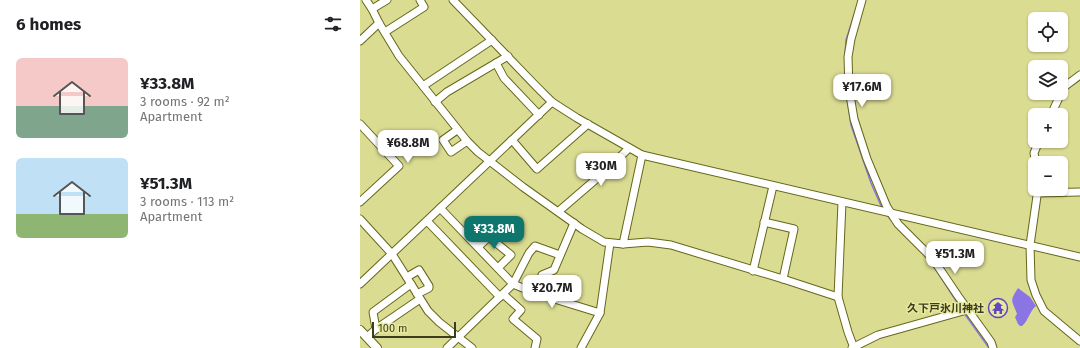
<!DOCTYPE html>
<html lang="en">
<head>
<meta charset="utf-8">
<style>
	:root { --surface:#fff; --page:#f2f2f2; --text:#202124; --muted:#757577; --accent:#0f766e }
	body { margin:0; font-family:"Fira Sans","Noto Sans JP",sans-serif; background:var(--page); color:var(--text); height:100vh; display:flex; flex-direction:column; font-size:15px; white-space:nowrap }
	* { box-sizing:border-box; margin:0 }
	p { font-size:13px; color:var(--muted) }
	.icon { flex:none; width:22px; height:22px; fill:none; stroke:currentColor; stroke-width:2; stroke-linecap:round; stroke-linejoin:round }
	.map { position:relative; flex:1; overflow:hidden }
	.sheet { display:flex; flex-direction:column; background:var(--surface); width:360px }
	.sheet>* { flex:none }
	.fabs { position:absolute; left:668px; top:12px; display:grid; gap:8px }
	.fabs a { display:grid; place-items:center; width:40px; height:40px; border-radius:6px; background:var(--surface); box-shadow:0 1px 3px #0004; font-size:20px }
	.scale { position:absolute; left:12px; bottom:10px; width:84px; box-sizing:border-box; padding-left:4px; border:2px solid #3c3d1e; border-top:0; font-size:11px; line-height:14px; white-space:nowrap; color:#3c3d1e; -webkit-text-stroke:3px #e7e99e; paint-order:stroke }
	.price { position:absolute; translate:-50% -34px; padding:0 9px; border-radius:8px; background:#fff; color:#222; font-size:13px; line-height:26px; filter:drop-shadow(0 1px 2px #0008) }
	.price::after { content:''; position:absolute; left:50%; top:24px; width:12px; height:9px; margin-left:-6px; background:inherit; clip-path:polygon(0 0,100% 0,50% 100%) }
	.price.on { background:var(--accent); color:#fff }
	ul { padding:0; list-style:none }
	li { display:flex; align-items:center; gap:12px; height:100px; padding:0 16px }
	li span { display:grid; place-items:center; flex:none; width:112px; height:80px; border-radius:6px; color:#555 }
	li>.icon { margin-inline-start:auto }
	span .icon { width:48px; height:48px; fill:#fffc; stroke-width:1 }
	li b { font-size:17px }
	h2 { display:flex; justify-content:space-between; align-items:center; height:48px; padding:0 16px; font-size:17px }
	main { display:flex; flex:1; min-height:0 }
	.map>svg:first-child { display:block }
	.water { fill:#8b75e5 }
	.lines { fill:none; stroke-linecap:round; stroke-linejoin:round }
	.stream { stroke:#8b75e5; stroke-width:1.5 }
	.minor-casing { stroke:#66671b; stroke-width:9 }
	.major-casing { stroke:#66671b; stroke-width:10 }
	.minor { stroke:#fff; stroke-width:7 }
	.major { stroke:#fff; stroke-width:8 }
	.labels { text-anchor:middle; stroke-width:3; stroke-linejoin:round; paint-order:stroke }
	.poi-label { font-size:11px; font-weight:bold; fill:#3c3d1e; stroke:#e7e99e; text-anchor:end }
</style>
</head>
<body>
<main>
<section class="sheet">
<h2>6 homes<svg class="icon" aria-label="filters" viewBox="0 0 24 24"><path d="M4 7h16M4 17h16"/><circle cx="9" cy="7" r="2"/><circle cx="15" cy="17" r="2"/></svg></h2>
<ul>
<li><span style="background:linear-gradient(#f6c9c9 60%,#7fa58c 0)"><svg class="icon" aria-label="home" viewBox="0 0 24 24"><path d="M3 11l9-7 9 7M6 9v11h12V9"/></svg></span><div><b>¥33.8M</b><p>3 rooms · 92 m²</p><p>Apartment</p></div></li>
<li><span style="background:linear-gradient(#bfe0f5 70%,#8fb573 0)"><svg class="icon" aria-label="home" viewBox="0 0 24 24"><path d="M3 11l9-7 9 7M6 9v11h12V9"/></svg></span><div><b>¥51.3M</b><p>3 rooms · 113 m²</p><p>Apartment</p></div></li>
</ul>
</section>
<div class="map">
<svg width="720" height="348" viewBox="0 0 720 348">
	<rect width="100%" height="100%" fill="#dadc92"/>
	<path class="water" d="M658,288L670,297L676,306C669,312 669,320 662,326H660L658,324L655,317L657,314C652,300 649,302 658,288Z"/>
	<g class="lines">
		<g class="stream">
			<polyline points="485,56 486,40 496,9"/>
			<polyline points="486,90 491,125 511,183 522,208"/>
			<polyline points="526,214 542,233"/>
			<polyline points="569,259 602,310"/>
			<polyline points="604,313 629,348"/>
		</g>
		<defs>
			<g id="minor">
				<polyline points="6,0 12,9 19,23 39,56 107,141 118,152 163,187 222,229 244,242 263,244 288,242 311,245 423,279 478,297"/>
				<polyline points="93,0 176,86 192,102 217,118 282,155 720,257"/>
				<polyline points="502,0 491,39 488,57 489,89 494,119 507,159 527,207 538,224 573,259 598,296 631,342 633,348"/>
				<polyline points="12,9 27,0"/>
				<polyline points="25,32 64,7 60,0"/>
				<polyline points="0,41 19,23"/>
				<polyline points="136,63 144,78 179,115"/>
				<polyline points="63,86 132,40"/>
				<polyline points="701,93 704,87 720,75"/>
				<polyline points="75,102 87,92 148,56"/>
				<polyline points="691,115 701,93"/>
				<polyline points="0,124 39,166 0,202"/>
				<polyline points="97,130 83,140 91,152 107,141"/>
				<polyline points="152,140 177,169 228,124"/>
				<polyline points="676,163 674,153 679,141"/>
				<polyline points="678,189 670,245 671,280 676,295 684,311 720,341"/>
				<polyline points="677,193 720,192"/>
				<polyline points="482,202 478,297 488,332 494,348"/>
				<polyline points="80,208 153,284 87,348"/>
				<polyline points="199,211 249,168 269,148"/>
				<polyline points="0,219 32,254 68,311 79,322 112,348"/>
				<polyline points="67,221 140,297"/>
				<polyline points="404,222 434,229 423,279"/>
				<polyline points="263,244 282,155"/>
				<polyline points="118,247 129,237 151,255 138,268"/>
				<polyline points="200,255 175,246 169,253 153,284 175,293 240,313"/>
				<polyline points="393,271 413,186"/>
				<polyline points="47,277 59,270 69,286 69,288 57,294"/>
				<polyline points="0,284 192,102"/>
				<polyline points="175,293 182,275 194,270 214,223"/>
				<polyline points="143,294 161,310 153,319 177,339 175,348"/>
				<polyline points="16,329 13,312 51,284"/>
				<polyline points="7,337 16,329 60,299"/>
				<polyline points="221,348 240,313 250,243"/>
				<polyline points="492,348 518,335 607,310"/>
			</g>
			<polyline id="major" points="0,330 17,348"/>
		</defs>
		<use href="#minor" class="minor-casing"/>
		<use href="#major" class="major-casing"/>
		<use href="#minor" class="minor"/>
		<use href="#major" class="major"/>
	</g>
	<defs>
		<symbol id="temple-ring" viewBox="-11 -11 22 22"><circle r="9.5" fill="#e7e99e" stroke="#6446be" stroke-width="1.5"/><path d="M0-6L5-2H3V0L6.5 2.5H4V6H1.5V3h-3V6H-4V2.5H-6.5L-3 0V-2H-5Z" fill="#6446be"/></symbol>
	</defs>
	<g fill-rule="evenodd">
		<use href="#temple-ring" x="627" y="297" width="22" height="22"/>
	</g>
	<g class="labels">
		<g class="poi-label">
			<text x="624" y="312">久下戸氷川神社</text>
		</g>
	</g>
</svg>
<div class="fabs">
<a><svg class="icon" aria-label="locate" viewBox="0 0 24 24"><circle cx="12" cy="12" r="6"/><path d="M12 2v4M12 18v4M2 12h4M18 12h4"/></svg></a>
<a><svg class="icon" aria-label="layers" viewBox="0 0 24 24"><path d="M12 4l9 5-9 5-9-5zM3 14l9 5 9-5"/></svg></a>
<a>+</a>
<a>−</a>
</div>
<div class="scale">100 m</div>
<b class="price" style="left:502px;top:108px">¥17.6M</b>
<b class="price" style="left:48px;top:164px">¥68.8M</b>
<b class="price" style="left:241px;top:187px">¥30M</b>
<b class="price on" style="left:134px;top:250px">¥33.8M</b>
<b class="price" style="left:595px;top:275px">¥51.3M</b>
<b class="price" style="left:192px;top:309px">¥20.7M</b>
</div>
</main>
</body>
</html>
